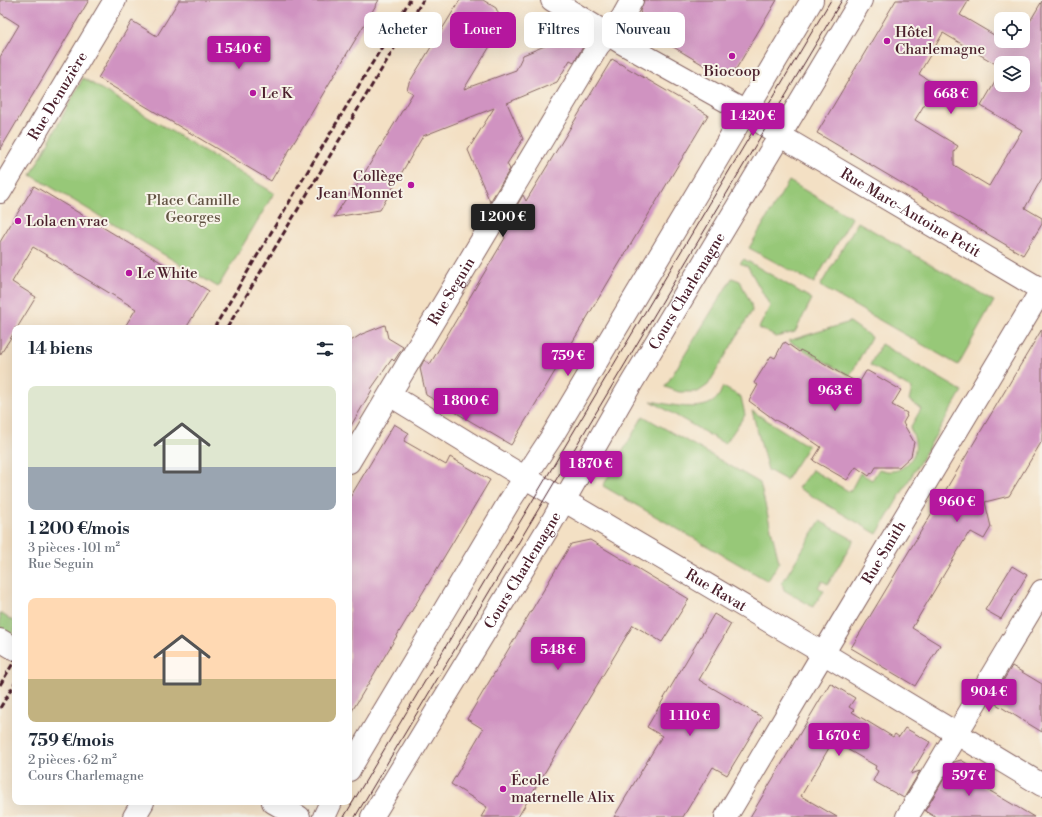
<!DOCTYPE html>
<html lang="fr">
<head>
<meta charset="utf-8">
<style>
	:root { --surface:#fff; --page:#f2f2f3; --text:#1f2937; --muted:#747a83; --accent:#b5179e }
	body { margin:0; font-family:"Libre Bodoni",serif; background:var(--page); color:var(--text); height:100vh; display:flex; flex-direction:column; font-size:15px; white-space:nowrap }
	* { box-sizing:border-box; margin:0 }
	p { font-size:13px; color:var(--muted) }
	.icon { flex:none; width:22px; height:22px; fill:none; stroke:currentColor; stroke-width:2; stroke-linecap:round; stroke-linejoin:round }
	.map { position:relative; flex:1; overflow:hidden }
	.sheet { position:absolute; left:12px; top:325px; width:340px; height:480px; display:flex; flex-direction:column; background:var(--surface); border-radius:8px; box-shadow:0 4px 16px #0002 }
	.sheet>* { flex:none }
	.top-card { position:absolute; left:364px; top:12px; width:380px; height:36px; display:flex; gap:8px }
	.tools { position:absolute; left:994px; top:12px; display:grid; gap:8px }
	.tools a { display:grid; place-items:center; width:36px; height:36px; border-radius:8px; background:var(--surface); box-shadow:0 4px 16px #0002; font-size:20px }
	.price { position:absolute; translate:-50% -34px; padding:0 9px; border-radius:4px; background:var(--accent); color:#fff; font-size:13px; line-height:26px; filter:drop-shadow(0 1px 2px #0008) }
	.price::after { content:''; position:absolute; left:50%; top:24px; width:12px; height:9px; margin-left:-6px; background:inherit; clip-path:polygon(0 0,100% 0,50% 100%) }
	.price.on { background:#222; color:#fff }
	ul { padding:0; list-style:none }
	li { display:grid; align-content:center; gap:8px; height:212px; padding:0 16px }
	li span { display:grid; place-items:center; height:124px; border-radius:8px; color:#555 }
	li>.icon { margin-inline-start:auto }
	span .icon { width:72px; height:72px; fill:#fffc; stroke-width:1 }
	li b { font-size:17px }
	h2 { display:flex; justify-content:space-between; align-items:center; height:48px; padding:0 16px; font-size:17px }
	.chip { padding:0 14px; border-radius:8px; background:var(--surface); box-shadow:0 4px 16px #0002; font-size:14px; line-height:36px }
	.chip.on { background:var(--accent); color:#fff }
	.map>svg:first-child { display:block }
	.green { fill:#97c878; stroke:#707452 }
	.building { fill:#d093c1; fill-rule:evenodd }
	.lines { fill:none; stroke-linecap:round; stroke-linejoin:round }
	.minor-casing { stroke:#856361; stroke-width:24 }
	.minor { stroke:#fff; stroke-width:22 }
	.tram { stroke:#4a1f2b; stroke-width:1 }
	.rail { stroke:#4a1f2b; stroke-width:3; stroke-dasharray:6 3; stroke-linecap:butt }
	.poi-dot { fill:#b5179e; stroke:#f7f3e8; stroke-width:1.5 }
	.labels { text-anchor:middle; stroke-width:4; stroke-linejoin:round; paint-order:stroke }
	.poi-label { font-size:15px; fill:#4a1f2b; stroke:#f7f3e8; text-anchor:start }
	.street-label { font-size:15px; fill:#4a1f2b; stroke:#f7f3e8 }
	.park-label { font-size:15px; fill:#615242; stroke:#f7f3e8 }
</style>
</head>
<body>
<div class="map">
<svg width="1042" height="817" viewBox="0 0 1042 817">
	<rect width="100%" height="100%" fill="#f7f3e8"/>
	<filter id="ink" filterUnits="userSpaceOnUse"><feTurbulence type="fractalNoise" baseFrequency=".025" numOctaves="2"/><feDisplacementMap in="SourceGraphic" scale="8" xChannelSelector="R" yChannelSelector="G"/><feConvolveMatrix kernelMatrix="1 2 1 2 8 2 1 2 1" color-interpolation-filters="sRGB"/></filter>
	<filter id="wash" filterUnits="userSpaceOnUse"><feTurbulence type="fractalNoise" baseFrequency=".012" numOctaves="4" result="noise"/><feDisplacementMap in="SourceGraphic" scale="16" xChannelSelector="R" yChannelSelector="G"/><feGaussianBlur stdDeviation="0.9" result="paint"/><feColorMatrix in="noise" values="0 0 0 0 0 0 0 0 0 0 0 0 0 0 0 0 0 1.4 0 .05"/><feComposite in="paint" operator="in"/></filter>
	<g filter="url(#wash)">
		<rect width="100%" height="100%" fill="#f3e0c4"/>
		<g class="green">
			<polygon points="83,78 274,193 218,287 31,175"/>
			<polygon points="789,181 852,218 814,283 749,248"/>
			<polygon points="858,222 994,301 958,365 820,286"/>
			<polygon points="744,259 812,299 795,332 776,337 759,328 770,306 748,267 740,263"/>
			<polygon points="732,278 740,281 751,304 752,311 708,385 698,392 679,392 665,387"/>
			<polygon points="850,322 871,337 850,376 788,341"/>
			<path d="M881,344L962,391L877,534L798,488L812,470L850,492L860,473L872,480L879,469C883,470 888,472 892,471C898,471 904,467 908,463C918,452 917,441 910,428L921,409L909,400L912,389L870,365Z"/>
			<path d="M723,387L741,397L745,415L725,444L651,401C668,404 704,414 717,398C720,395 721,390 723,387Z"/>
			<polygon points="752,411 808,446 786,480 768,470"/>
			<polygon points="643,416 760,483 779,562 768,581 603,486"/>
			<polygon points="820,521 854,540 828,584 822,581 818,587 824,591 813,607 784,590 782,583"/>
			<polygon points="0,613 15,622 15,630 12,635 0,628"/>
		</g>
		<g id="blocks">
			<g class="building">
				<polygon points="0,0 89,0 0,150 0,57 19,25 0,13"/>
				<polygon points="179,0 379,0 271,181 98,78 132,21 157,36"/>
				<polygon points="460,0 483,0 496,8 503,25 464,89 516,70 523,55 559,40 565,31 581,40 583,47 574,62 570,60 557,82 507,103 523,139 507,164 510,169 490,202 468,150 494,108 423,136 380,210 334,217 349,194 351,195 413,93 407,90 409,83"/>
				<polygon points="644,0 777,0 736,69 717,73 645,30 640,11"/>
				<path d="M896,0H969L960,15L994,35L1001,24V41H1023V27L1026,28L1042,1V178L1025,208L1042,218V224L1023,255L817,133ZM943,33L994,63H1023V85H1001V72L981,106L1022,130L989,186L954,165V152L958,146L915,120L936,85L919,74Z"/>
				<polygon points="612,59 708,115 511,445 426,395 420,368 424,360 430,364 505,238 502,231 523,195 526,201"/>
				<polygon points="34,186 209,291 186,328 124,328 136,309 33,247 12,282 36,297 17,328 15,328 15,331 0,355 0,242"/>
				<polygon points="385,325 388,338 403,347 394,361 392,359 371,389 372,390 349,429 349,342 362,334"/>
				<polygon points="1042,329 1042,441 1009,496 985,502 991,527 984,539 971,532 969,535 968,534 912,628 940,645 915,686 851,648"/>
				<polygon points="785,342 799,352 800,350 814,357 838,372 859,383 866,371 868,371 901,390 892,405 907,413 906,415 907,416 903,423 914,442 911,456 899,467 876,467 872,474 871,473 869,476 856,467 847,480 814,461 813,460 821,447 802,434 775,420 749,401 758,385 754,383 771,356 775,358 783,343 785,343"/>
				<polygon points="394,424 409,433 404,441 446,465 450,457 490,480 349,716 349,499"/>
				<polygon points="590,540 689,599 662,642 633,625 518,817 481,817 487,807 451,784 483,729 467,719 571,544"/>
				<polygon points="1012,566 1027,575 1001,619 985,610"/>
				<polygon points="714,614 731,624 699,680 762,717 727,775 713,767 683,817 614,817 662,736 647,727"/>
				<polygon points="1012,666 1042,684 1042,732 991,701"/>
				<polygon points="830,683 855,698 849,707 854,710 852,712 893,737 895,734 899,737 905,728 930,742 911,774 920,771 904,798 873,781 878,771 875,769 876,766 833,741 801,796 837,817 750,817"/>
				<polygon points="961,760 986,775 980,785 1034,817 935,817 925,811 954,762"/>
			</g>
		</g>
	</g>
	<g filter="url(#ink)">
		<use href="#blocks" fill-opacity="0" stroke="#856361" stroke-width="1"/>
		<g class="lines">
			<defs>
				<g id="minor">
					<path id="s1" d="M552,0L622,43L746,112L779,135L1042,290"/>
					<path id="s2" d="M0,192L115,0"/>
					<path id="s3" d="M390,395L509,468L823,653L1042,785"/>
					<path id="s4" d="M349,462L598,46L622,18L632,0"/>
					<polyline points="0,640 15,649"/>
					<polyline points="349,770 509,502 551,438 812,0"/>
					<polyline points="273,802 299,817"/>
					<polyline points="134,817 143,802"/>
					<polyline points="324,817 331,802"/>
					<path id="s5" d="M372,817L550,525L625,394L861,0"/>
					<path id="s6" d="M726,817L827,647L1042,289"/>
					<polyline points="907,817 1042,591"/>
				</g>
			</defs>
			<use href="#minor" class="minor-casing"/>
			<use href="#minor" class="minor"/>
			<g class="tram">
				<polyline points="344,817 831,0"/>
				<polyline points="355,817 842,0"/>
			</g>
			<g class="rail">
				<polyline points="214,328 410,0"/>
				<polyline points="227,328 423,0"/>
				<polyline points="0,685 15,660"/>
				<polyline points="0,708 15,683"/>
			</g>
		</g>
	</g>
	<g class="poi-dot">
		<circle cx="887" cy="41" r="4"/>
		<circle cx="732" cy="56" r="4"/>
		<circle cx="253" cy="93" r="4"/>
		<circle cx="411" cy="185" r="4"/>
		<circle cx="18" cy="221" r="4"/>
		<circle cx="129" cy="273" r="4"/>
		<circle cx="503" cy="789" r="4"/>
	</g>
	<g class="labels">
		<g class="poi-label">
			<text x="895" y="37">Hôtel<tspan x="895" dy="17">Charlemagne</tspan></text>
			<text x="732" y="76" text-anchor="middle">Biocoop</text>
			<text x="261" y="98">Le K</text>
			<text x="403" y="181" text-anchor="end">Collège<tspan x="403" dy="17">Jean Monnet</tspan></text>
			<text x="26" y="226">Lola en vrac</text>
			<text x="137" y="278">Le White</text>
			<text x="511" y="785">École<tspan x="511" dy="17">maternelle Alix</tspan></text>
		</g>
		<g class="street-label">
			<text dy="5" stroke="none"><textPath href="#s2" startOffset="112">Rue Denuzière</textPath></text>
			<text dy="5" stroke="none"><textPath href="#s1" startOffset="417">Rue Marc-Antoine Petit</textPath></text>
			<text dy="5" stroke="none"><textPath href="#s5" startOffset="613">Cours Charlemagne</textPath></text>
			<text dy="5" stroke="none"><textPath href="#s4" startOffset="199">Rue Seguin</textPath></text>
			<text dy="5" stroke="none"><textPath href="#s6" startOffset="308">Rue Smith</textPath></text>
			<text dy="5" stroke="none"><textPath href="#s5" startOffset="289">Cours Charlemagne</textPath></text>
			<text dy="5" stroke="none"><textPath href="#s3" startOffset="380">Rue Ravat</textPath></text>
		</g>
		<g class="park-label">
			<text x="193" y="205">Place Camille<tspan x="193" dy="17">Georges</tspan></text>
		</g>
	</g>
</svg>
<div class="tools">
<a><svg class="icon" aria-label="locate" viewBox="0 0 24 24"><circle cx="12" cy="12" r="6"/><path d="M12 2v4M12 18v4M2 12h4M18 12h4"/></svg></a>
<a><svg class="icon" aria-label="layers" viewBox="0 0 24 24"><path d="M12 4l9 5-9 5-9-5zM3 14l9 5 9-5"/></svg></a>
</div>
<b class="price" style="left:239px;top:70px">1 540 €</b>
<b class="price" style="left:951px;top:115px">668 €</b>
<b class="price" style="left:753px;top:137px">1 420 €</b>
<b class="price on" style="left:503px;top:238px">1 200 €</b>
<b class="price" style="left:568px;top:377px">759 €</b>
<b class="price" style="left:835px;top:412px">963 €</b>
<b class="price" style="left:466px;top:422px">1 800 €</b>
<b class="price" style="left:591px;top:485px">1 870 €</b>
<b class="price" style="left:957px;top:523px">960 €</b>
<b class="price" style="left:558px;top:671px">548 €</b>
<b class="price" style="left:989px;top:713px">904 €</b>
<b class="price" style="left:690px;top:737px">1 110 €</b>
<b class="price" style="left:839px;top:757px">1 670 €</b>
<b class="price" style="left:969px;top:797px">597 €</b>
<div class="top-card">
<a class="chip">Acheter</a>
<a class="chip on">Louer</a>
<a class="chip">Filtres</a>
<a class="chip">Nouveau</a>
</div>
<section class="sheet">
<h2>14 biens<svg class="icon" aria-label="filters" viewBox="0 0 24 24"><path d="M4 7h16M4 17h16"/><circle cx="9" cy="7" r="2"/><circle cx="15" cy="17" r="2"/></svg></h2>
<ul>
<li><span style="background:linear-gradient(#dfe7d0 65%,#9aa5b1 0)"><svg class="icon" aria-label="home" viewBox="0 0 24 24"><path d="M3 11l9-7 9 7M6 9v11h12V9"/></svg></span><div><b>1 200 €/mois</b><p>3 pièces · 101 m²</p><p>Rue Seguin</p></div></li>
<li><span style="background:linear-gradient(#ffd9b3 65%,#c2b280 0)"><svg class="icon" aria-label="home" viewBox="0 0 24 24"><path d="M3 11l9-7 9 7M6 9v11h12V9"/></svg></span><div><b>759 €/mois</b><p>2 pièces · 62 m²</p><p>Cours Charlemagne</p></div></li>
</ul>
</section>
</div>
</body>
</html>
